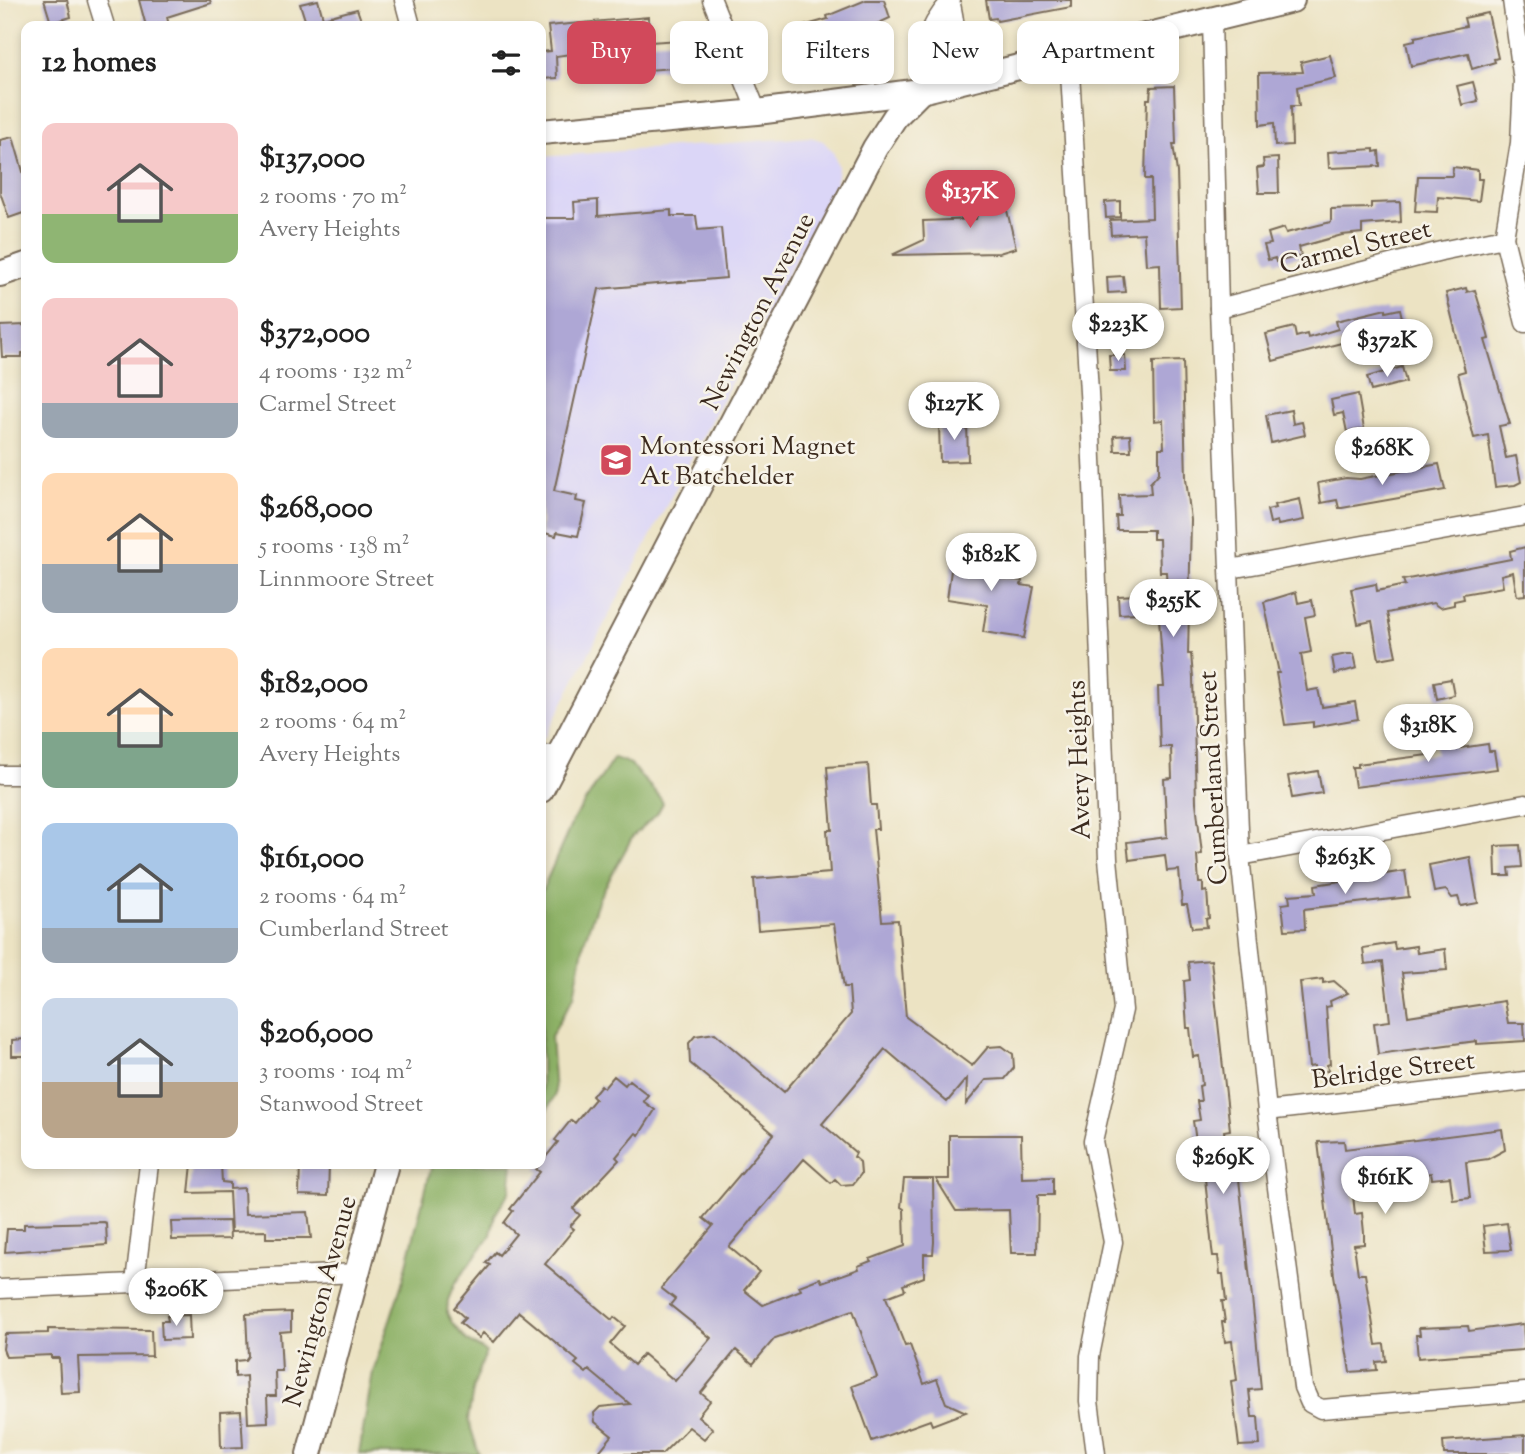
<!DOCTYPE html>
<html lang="en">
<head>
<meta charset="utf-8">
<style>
	:root { --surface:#fff; --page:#f2f2f2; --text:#222; --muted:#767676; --accent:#d1495b }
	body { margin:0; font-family:"Sorts Mill Goudy",serif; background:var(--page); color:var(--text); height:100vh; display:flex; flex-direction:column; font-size:26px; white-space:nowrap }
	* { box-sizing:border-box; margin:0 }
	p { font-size:23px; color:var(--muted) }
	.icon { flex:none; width:38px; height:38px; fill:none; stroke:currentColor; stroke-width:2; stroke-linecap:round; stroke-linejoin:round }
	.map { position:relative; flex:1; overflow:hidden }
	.side { position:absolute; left:21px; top:21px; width:525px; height:1148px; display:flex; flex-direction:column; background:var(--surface); border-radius:14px; box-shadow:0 4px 10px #0003 }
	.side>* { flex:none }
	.hud { position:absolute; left:567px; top:21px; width:665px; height:63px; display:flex; gap:14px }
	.price { position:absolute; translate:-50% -60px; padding:0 16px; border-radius:24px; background:#fff; color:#222; font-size:23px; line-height:46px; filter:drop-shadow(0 2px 4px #0008) }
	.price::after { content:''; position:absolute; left:50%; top:42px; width:21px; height:16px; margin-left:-10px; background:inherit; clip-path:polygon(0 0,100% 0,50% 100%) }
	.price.selected { background:var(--accent); color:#fff }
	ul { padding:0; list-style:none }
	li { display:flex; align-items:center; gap:21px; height:175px; padding:0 21px }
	li span { display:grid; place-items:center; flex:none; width:196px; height:140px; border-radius:14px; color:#555 }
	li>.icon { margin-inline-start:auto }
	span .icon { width:84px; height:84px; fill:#fffc; stroke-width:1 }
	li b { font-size:30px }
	h2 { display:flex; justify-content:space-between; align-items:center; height:84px; padding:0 21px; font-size:30px }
	.tag { padding:0 24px; border-radius:14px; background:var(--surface); box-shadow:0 4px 10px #0003; font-size:24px; line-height:63px }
	.tag.selected { background:var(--accent); color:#fff }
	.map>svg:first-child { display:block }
	.built { fill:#dbd6f7 }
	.forest { fill:#8db166; stroke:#646e42; stroke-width:2 }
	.building { fill:#aea7d5 }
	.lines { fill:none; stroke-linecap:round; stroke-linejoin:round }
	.street-casing { stroke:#796b58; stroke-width:21 }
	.secondary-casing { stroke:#796b58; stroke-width:28 }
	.street { stroke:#fff; stroke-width:18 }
	.secondary { stroke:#fff; stroke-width:24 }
	.labels { text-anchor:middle; stroke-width:5; stroke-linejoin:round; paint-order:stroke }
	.street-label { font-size:26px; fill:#3b2a1e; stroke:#f7f3e8 }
	.poi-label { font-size:26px; fill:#3b2a1e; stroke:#f7f3e8; text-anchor:start }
</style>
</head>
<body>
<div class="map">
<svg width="1525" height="1454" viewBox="0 0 1525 1454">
	<rect width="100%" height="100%" fill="#f7f3e8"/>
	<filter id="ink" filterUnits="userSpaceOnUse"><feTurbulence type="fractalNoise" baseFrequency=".0143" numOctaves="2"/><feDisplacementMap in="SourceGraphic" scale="14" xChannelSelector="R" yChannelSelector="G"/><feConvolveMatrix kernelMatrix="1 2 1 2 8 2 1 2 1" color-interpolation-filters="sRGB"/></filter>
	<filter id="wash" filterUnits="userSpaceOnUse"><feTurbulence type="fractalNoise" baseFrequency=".00686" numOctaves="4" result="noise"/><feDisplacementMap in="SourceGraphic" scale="28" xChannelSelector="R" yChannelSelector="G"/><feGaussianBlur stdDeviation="1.57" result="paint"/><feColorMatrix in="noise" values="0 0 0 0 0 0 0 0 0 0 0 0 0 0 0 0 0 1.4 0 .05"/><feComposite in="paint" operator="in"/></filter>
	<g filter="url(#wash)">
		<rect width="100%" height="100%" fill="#ece3c3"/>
		<polygon class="built" points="810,137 823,141 833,152 838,166 836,183 545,737 541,737 541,157"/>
		<g class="forest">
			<path d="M614,758L631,764C640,779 655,788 663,803L657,814L633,836L599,898L584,942L574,996L551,1036L555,1094L541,1122V893L573,820Z"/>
			<polygon points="432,1164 513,1164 510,1191 495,1215 491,1235 455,1283 448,1300 447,1313 452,1323 466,1340 486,1352 474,1385 468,1419 479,1454 359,1454 373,1372 403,1280"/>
		</g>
		<g id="blocks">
			<g class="building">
				<polygon points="44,0 67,0 71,17 51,23"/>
				<polygon points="139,0 210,0 211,3 167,17 169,26 146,26"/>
				<polygon points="318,0 323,18 357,9 363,26 307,26 300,4"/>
				<polygon points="866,0 884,0 890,18 853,35 808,51 800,27 828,19 827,16"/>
				<polygon points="986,0 1071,0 1071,7 997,21 996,18 989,19"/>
				<polygon points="1488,13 1498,58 1494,59 1495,62 1472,69 1468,53 1411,66 1406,42 1415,40 1415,37 1466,26 1464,18"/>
				<polygon points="648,17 650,42 696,39 698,66 648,70 646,48 620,50 619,47 556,56 557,78 541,79 541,52 551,51 548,26"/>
				<polygon points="1330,55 1336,78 1297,87 1299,106 1291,106 1292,145 1275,146 1274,123 1260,125 1259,73 1303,72 1301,62"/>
				<polygon points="1473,82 1478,101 1462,105 1457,86"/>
				<polygon points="1174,86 1176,144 1173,144 1177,172 1181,307 1161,308 1160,264 1146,265 1144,233 1111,235 1110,220 1152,218 1151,179 1145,179 1147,99 1150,99 1151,87"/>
				<polygon points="13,137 26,182 26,212 9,218 0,192 0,140"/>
				<polygon points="1374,149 1374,152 1379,151 1380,166 1329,168 1328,152"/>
				<polygon points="1278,158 1279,193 1259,193 1257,168 1264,167 1263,159"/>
				<polygon points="1453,167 1478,170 1478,179 1482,179 1479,201 1438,197 1437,212 1415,211 1418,176 1452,176"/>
				<polygon points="1000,181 1016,248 999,253 892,255 924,240 923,221 976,219 983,182"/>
				<polygon points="598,200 598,216 671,210 671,216 696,216 698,230 721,228 726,278 599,289 554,491 577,496 576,501 586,503 578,536 557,532 556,536 541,532 541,218 575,218 574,202"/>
				<polygon points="1120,201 1120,217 1106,218 1105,202"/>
				<polygon points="1400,202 1401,222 1362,225 1362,233 1342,235 1299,247 1301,256 1276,262 1275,258 1268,260 1264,245 1271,244 1268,233 1284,228 1286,233 1331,222 1331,209 1371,208 1371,203"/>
				<polygon points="1123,276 1125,292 1108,293 1107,277"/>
				<polygon points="1466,288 1467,292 1475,290 1485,323 1489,339 1485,340 1510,424 1499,426 1506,458 1516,456 1521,482 1515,485 1495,487 1488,435 1474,438 1458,373 1465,371 1446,293"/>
				<polygon points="1386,309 1386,312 1400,309 1405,331 1398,333 1399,338 1385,341 1383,332 1273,361 1266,334 1294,327 1296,337 1307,334 1308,338 1338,329 1336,321"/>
				<polygon points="26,325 26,353 22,353 22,357 2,357 0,326"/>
				<polygon points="1109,355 1125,355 1126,371 1110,371"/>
				<polygon points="1183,361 1186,479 1191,520 1188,654 1191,654 1193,677 1196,802 1202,854 1197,855 1199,883 1203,883 1203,892 1207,891 1209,918 1206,919 1207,927 1192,928 1187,905 1182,905 1179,870 1167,871 1165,855 1129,860 1127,842 1167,837 1164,779 1172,778 1171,747 1160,747 1158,687 1164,687 1158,605 1168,605 1166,572 1160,572 1159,539 1153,539 1153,530 1117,530 1116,516 1120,516 1119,495 1151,494 1150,483 1159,473 1159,448 1164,448 1163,420 1154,421 1153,362"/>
				<polygon points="1402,367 1406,382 1371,391 1367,377"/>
				<polygon points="1358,394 1364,429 1347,432 1343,413 1334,415 1331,400"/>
				<polygon points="1291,410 1293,424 1302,422 1305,435 1271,443 1266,415"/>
				<polygon points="967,422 968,461 940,462 939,423"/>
				<polygon points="1130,435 1131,451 1115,451 1114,436"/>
				<polygon points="1439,464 1445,490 1342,508 1339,508 1337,500 1321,503 1318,483 1346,478 1360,479"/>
				<polygon points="1300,499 1304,520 1278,525 1277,521 1270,523 1267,510 1275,508 1274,505"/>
				<polygon points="1525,547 1525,595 1517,596 1513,572 1501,575 1503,587 1463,594 1464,599 1454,601 1454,605 1440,608 1433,603 1387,613 1396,656 1379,659 1372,621 1358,624 1351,589 1376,584 1377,591 1405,585 1403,580 1511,559 1510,551"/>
				<polygon points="954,549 990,554 999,577 1022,581 1021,585 1034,587 1024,638 983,632 987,605 947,599"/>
				<polygon points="1296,592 1298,603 1312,600 1315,615 1305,617 1311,652 1301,654 1307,691 1318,689 1322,707 1355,702 1358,719 1313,727 1313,722 1285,725 1276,673 1279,673 1264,602"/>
				<polygon points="1137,595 1138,613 1119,614 1118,596"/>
				<polygon points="1347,654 1354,654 1357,668 1335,674 1332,657"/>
				<polygon points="1451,679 1454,695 1437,699 1434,682"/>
				<polygon points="1449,730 1454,749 1488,744 1489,751 1494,751 1497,769 1355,787 1352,767 1358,767 1358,764 1436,754 1434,732"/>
				<polygon points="868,764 871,805 876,805 878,829 873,829 882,921 898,920 906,1017 972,1066 988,1047 1002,1046 1013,1054 1014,1068 1005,1079 986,1080 966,1104 967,1078 947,1102 885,1049 822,1124 856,1153 854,1157 860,1162 861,1174 853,1184 841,1185 835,1179 831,1183 804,1159 729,1247 759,1272 744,1290 763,1305 801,1290 799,1286 820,1278 822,1282 859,1269 858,1266 871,1261 870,1259 905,1246 904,1209 901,1207 904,1179 933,1179 934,1242 933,1254 924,1254 924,1277 903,1285 905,1290 886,1297 905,1346 910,1345 924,1384 937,1379 946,1403 966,1412 932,1425 930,1420 872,1441 852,1386 877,1377 853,1310 775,1338 753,1364 736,1350 701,1393 710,1401 698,1416 713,1429 704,1439 689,1427 662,1454 597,1454 612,1436 595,1422 594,1413 600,1407 630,1404 589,1370 586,1373 575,1364 578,1361 519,1312 494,1342 483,1333 479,1338 460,1323 465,1318 454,1308 490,1265 486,1263 495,1252 499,1255 516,1234 504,1223 513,1211 510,1209 540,1172 536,1169 558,1142 555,1140 571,1120 575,1123 595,1099 592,1096 601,1085 604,1088 614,1076 625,1085 629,1080 648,1095 643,1101 655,1110 639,1135 636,1133 616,1157 619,1160 573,1209 580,1215 570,1226 574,1229 545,1264 612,1320 614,1317 625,1326 610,1344 634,1365 643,1354 675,1381 711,1338 670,1305 675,1299 661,1288 713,1226 703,1218 774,1134 690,1063 689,1043 695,1036 715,1033 784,1092 851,1014 849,987 844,987 834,924 758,930 754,879 830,873 827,830 832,830 827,767"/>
				<polygon points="1318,771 1322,793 1292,798 1288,776"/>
				<polygon points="1520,845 1522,867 1509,868 1510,876 1496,876 1495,846"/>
				<polygon points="1470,857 1478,903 1461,906 1458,897 1452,898 1446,890 1434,892 1429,865"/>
				<polygon points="1405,871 1409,897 1304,909 1305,929 1285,930 1282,904 1290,903 1289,895 1316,893 1315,885"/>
				<polygon points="1394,943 1395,949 1416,946 1417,953 1445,949 1447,970 1402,973 1408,1016 1504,1001 1508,1023 1524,1023 1525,1041 1477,1044 1477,1041 1378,1054 1374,1023 1390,1021 1383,962 1365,964 1363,948"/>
				<polygon points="1211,960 1230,1130 1224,1131 1228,1161 1233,1161 1234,1171 1238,1170 1256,1335 1261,1389 1249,1390 1252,1417 1258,1417 1260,1445 1239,1446 1231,1381 1237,1380 1232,1341 1225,1342 1222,1322 1225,1322 1222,1301 1226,1301 1223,1274 1220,1274 1218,1256 1213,1256 1212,1249 1204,1168 1200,1168 1193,1121 1200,1120 1197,1101 1201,1101 1199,1086 1202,1085 1199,1056 1193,1057 1190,1028 1187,1028 1184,981 1190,980 1188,962"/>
				<polygon points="1323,979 1323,983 1334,981 1348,993 1330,1001 1331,1006 1326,1007 1330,1064 1327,1065 1328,1071 1314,1072 1314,1066 1309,1067 1300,982"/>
				<polygon points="26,1039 26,1056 12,1056 12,1040"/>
				<polygon points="1502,1129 1505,1150 1488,1159 1466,1162 1470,1198 1453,1200 1450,1177 1432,1179 1431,1173 1393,1178 1391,1159 1350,1167 1355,1214 1362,1213 1364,1233 1364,1244 1354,1245 1358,1274 1365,1274 1376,1345 1384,1344 1386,1361 1376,1362 1377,1370 1350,1372 1334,1275 1318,1142 1344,1141 1345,1149"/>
				<polygon points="949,1135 1021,1135 1022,1178 1053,1177 1053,1195 1038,1195 1037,1253 1011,1253 1009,1210 956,1211 936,1179 949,1179"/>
				<polygon points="192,1164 221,1164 222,1182 230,1183 230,1189 244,1188 245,1214 308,1212 311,1238 266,1238 266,1231 231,1232 229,1192 189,1193"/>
				<polygon points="300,1164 329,1164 328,1196 299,1195"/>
				<polygon points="229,1221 230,1239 172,1240 171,1222"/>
				<polygon points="103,1222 106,1223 107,1245 5,1252 7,1229 24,1229 24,1224"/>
				<polygon points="1507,1223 1511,1250 1486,1251 1483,1226"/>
				<polygon points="291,1312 291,1331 280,1332 282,1371 275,1371 276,1396 267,1396 268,1422 248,1423 246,1376 235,1377 235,1361 245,1360 248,1356 246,1314"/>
				<polygon points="189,1315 190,1339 162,1340 161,1321 168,1321 167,1316"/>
				<polygon points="1523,1324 1525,1349 1522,1350 1418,1358 1416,1335 1420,1335 1419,1328 1468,1326 1469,1331"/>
				<polygon points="48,1329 151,1330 152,1356 78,1357 80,1392 61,1393 59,1358 51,1358 51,1355 6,1357 3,1349 5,1334 48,1333"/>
				<polygon points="241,1411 243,1447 221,1448 220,1412"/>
				<polygon points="1525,1435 1525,1454 1444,1454 1443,1441"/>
			</g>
		</g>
	</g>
	<g filter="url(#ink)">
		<use href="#blocks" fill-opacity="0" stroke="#796b58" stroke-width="2"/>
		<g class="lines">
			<defs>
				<g id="street">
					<polyline points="97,0 105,26"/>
					<polyline points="404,0 411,26"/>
					<polyline points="712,0 757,112"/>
					<polyline points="1512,0 1523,81 1520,143 1504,238 1525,323"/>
					<polyline points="1212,20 1219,308 1240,856 1267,1111 1303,1387 1310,1403 1321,1409 1525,1392"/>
					<polyline points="1069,56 1090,409 1108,859 1123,1010 1093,1141 1113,1242 1090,1356 1089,1401 1096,1454"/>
					<path d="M924,88C957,60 960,42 950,0"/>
					<path d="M921,91C921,53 925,30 950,2"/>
					<polyline points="1219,308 1441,251 1504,238"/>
					<polyline points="1230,569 1525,516"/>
					<polyline points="541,755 559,754"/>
					<polyline points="0,775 26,775"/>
					<polyline points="1240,856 1525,804"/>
					<polyline points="1267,1111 1525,1081"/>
					<polyline points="135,1282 149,1164"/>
					<polyline points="0,1289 357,1273"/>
				</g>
				<g id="secondary">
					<polyline points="541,132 757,112 921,91 1292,0"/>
					<polyline points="0,274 26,265"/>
					<polyline points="541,790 875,148 895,117 921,91"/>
					<polyline points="309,1454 386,1164"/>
				</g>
			</defs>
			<use href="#street" class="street-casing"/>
			<use href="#secondary" class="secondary-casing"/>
			<use href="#street" class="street"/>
			<use href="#secondary" class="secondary"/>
		</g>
	</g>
	<defs>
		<symbol id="school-square" viewBox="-11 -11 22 22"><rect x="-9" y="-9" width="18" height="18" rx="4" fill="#d1495b" stroke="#f7f3e8"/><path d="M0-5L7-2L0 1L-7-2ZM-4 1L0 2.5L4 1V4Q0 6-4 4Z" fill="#fff"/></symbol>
	</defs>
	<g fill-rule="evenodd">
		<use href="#school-square" x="597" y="441" width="38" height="38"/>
	</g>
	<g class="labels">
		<g class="street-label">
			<text transform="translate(1355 246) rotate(-14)" y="9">Carmel Street</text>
			<text transform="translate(757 311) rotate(-63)" y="9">Newington Avenue</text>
			<text transform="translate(1078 760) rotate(-92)" y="9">Avery Heights</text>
			<text transform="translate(1212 778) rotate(-93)" y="9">Cumberland Street</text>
			<text transform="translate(1393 1069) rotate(-7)" y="9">Belridge Street</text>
			<text transform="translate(319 1301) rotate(-75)" y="9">Newington Avenue</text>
		</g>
		<g class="poi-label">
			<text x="640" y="454">Montessori Magnet<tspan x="640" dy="30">At Batchelder</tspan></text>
		</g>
	</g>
</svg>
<b class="price selected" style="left:970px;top:230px">$137K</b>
<b class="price" style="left:1118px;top:363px">$223K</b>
<b class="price" style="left:1387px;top:379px">$372K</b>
<b class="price" style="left:954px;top:442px">$127K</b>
<b class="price" style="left:1382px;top:487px">$268K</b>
<b class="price" style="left:991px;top:593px">$182K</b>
<b class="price" style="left:1173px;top:639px">$255K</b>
<b class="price" style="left:1428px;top:764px">$318K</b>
<b class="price" style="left:1345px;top:896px">$263K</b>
<b class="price" style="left:1223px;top:1196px">$269K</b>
<b class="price" style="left:1385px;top:1216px">$161K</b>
<b class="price" style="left:176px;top:1328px">$206K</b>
<div class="hud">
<a class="tag selected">Buy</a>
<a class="tag">Rent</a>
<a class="tag">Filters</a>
<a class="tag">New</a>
<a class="tag">Apartment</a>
</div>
<section class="side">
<h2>12 homes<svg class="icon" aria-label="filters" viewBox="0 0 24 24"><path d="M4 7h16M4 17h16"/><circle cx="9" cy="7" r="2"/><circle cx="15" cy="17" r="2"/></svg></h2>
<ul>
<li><span style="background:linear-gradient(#f6c9c9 65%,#8fb573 0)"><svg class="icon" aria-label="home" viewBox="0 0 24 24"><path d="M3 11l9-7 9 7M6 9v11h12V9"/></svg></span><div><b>$137,000</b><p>2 rooms · 70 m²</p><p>Avery Heights</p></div></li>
<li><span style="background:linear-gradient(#f6c9c9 75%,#9aa5b1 0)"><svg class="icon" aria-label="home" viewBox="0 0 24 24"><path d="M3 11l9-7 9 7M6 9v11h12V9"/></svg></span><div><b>$372,000</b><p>4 rooms · 132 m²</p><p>Carmel Street</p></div></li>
<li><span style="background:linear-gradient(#ffd9b3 65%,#9aa5b1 0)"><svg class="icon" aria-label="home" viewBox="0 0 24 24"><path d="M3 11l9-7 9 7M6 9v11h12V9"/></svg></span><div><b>$268,000</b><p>5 rooms · 138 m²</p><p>Linnmoore Street</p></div></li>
<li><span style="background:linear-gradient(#ffd9b3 60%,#7fa58c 0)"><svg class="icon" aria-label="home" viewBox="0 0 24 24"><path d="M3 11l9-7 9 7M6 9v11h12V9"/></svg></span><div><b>$182,000</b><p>2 rooms · 64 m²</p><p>Avery Heights</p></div></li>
<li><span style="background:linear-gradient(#a9c7e8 75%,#9aa5b1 0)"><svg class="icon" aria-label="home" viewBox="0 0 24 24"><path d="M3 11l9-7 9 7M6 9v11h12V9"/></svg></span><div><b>$161,000</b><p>2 rooms · 64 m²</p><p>Cumberland Street</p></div></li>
<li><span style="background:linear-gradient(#c9d6e8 60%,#b9a48a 0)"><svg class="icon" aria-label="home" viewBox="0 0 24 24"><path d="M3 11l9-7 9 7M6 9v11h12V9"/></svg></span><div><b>$206,000</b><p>3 rooms · 104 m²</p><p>Stanwood Street</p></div></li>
</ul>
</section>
</div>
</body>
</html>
